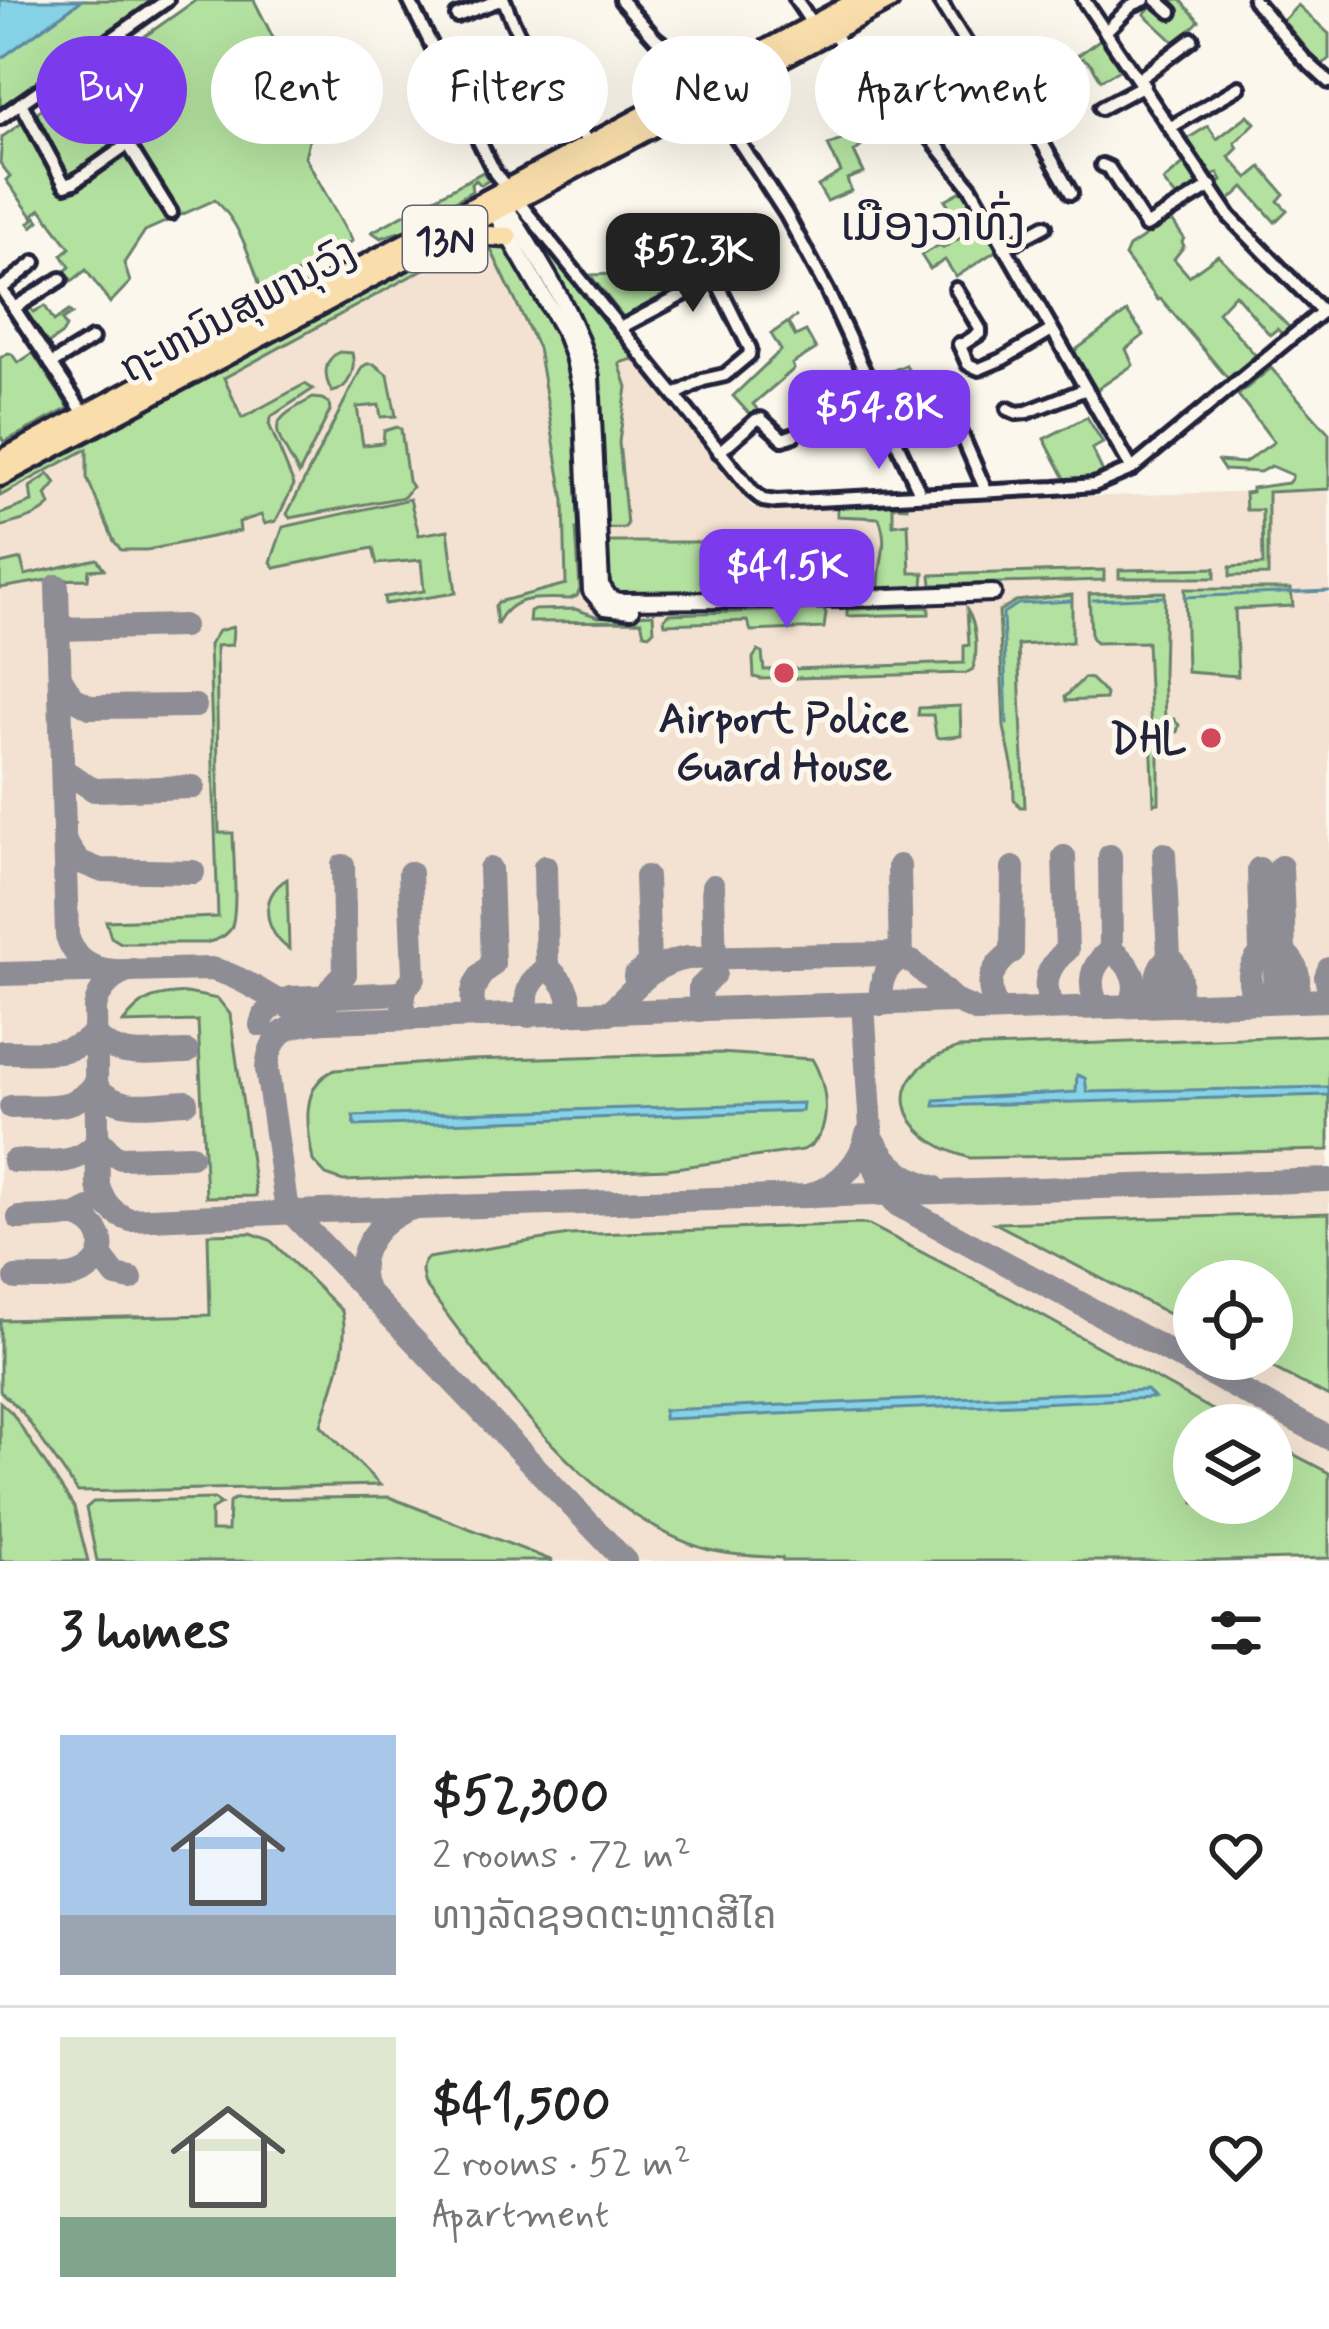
<!DOCTYPE html>
<html lang="en">
<head>
<meta charset="utf-8">
<style>
	:root { --surface:#fff; --page:#f2f2f2; --text:#222; --muted:#767676; --line:#e0e0e0; --accent:#7c3aed }
	body { margin:0; font-family:Mynerve,"Noto Sans Lao",sans-serif; background:var(--page); color:var(--text); height:100vh; display:flex; flex-direction:column; font-size:45px; white-space:nowrap }
	* { box-sizing:border-box; margin:0 }
	p { font-size:39px; color:var(--muted) }
	.icon { flex:none; width:66px; height:66px; fill:none; stroke:currentColor; stroke-width:2; stroke-linecap:round; stroke-linejoin:round }
	.map { position:relative; height:1561px; overflow:hidden }
	.details { display:flex; flex-direction:column; background:var(--surface); flex:1 }
	.details>* { flex:none }
	.hud { position:absolute; left:36px; top:36px; width:1257px; height:108px; display:flex; gap:24px }
	.controls { position:absolute; left:1173px; top:1260px; display:grid; gap:24px }
	.controls a { display:grid; place-items:center; width:120px; height:120px; border-radius:50%; background:var(--surface); box-shadow:0 12px 48px #0002; font-size:60px }
	.price { position:absolute; translate:-50% -102px; padding:0 27px; border-radius:24px; background:var(--accent); color:#fff; font-size:39px; line-height:78px; filter:drop-shadow(0 3px 6px #0008) }
	.price::after { content:''; position:absolute; left:50%; top:72px; width:36px; height:27px; margin-left:-18px; background:inherit; clip-path:polygon(0 0,100% 0,50% 100%) }
	.price.selected { background:#222; color:#fff }
	ul { padding:0; list-style:none }
	li { display:flex; align-items:center; gap:36px; height:300px; padding:0 60px }
	li+li { border-top:3px solid var(--line) }
	li span { display:grid; place-items:center; flex:none; width:336px; height:240px; border-radius:0px; color:#555 }
	li>.icon { margin-inline-start:auto }
	span .icon { width:144px; height:144px; fill:#fffc; stroke-width:1 }
	li b { font-size:51px }
	h2 { display:flex; justify-content:space-between; align-items:center; height:144px; padding:0 60px; font-size:51px }
	.pill { padding:0 42px; border-radius:54px; background:var(--surface); box-shadow:0 12px 48px #0002; font-size:42px; line-height:108px }
	.pill.selected { background:var(--accent); color:#fff }
	.map>svg:first-child { display:block }
	.built { fill:#f3e2d1; fill-rule:evenodd }
	.green { fill:#b3e19f; stroke:#6a826d; stroke-width:3 }
	.water { fill:#86d2e6; stroke:#5e8ca2; stroke-width:3 }
	.lines { fill:none; stroke-linecap:round; stroke-linejoin:round }
	.stream { stroke:#5e8ca2; stroke-width:3 }
	.taxiway { stroke:#8e8c94; stroke-width:24 }
	.minor-casing { stroke:#22223b; stroke-width:20 }
	.tertiary-casing { stroke:#22223b; stroke-width:22 }
	.trunk-casing { stroke:#22223b; stroke-width:27 }
	.minor { stroke:#fbf7ec; stroke-width:10 }
	.tertiary { stroke:#fbf7ec; stroke-width:14 }
	.trunk { stroke:#f9deab; stroke-width:18 }
	.poi-dot { fill:#d1495b; stroke:#fbf7ec; stroke-width:4.5 }
	.labels { text-anchor:middle; stroke-width:10; stroke-linejoin:round; paint-order:stroke }
	.shield { fill:#fbf7ec; stroke:#636270; stroke-width:3 }
	.shield-label { font-size:39px; font-weight:bold; fill:#22223b }
	.street-label { font-size:42px; fill:#22223b; stroke:#fbf7ec }
	.poi-label { font-size:42px; font-weight:bold; fill:#22223b; stroke:#fbf7ec }
	.quarter-label { font-size:48px; fill:#22223b; stroke:#fbf7ec }
</style>
</head>
<body>
<div class="map">
<svg width="1329" height="1561" viewBox="0 0 1329 1561">
	<rect width="100%" height="100%" fill="#fbf7ec"/>
	<filter id="ink" filterUnits="userSpaceOnUse"><feTurbulence type="fractalNoise" baseFrequency=".00833" numOctaves="2"/><feDisplacementMap in="SourceGraphic" scale="24" xChannelSelector="R" yChannelSelector="G"/><feConvolveMatrix kernelMatrix="1 2 1 2 8 2 1 2 1" color-interpolation-filters="sRGB"/></filter>
	<g filter="url(#ink)">
		<path class="built" d="M521,215L658,385L752,507L1329,489V1561H0V496L466,246L477,245L492,252L529,230ZM1194,1281H1272V1359H1194ZM1194,1425H1272V1503H1194Z"/>
		<g class="green">
			<polygon points="82,0 154,0 0,107 0,59"/>
			<path d="M196,0H254L314,119L305,157L352,241L263,294C251,261 241,223 215,200L145,231L124,263L130,282L110,303L86,270L72,281L65,271L70,267L62,255L70,248L41,209L34,214L39,221L32,227L29,223L34,219L6,180L10,176L0,163L2,137Z"/>
			<polygon points="1166,0 1181,0 1199,21 1176,44 1144,14 1154,3 1174,10"/>
			<polygon points="1298,5 1329,34 1329,59 1318,68 1280,24"/>
			<polygon points="1102,38 1123,68 1101,80 1091,64 1083,58 1076,62 1073,59"/>
			<polygon points="905,54 921,78 914,86 905,74 886,88 877,78"/>
			<polygon points="988,86 1008,101 983,116 975,109 967,116 968,121 960,127 959,107"/>
			<polygon points="486,94 500,111 507,108 514,114 523,109 527,115 518,120 521,128 509,134 503,125 490,132 479,129 469,106"/>
			<polygon points="1248,115 1255,123 1235,143 1238,148 1229,157 1248,178 1261,167 1284,194 1278,201 1287,210 1275,222 1244,187 1228,202 1216,185 1222,181 1218,173 1209,178 1184,141 1208,126 1217,139"/>
			<polygon points="857,134 862,146 854,152 864,173 847,179 851,191 827,201 818,186 841,172 828,145"/>
			<polygon points="1186,162 1205,186 1180,202 1163,181"/>
			<polygon points="483,172 489,180 481,185 476,180 471,184 472,191 408,229 381,238 372,232"/>
			<polygon points="963,190 997,250 956,277 945,260 930,269 921,255 940,245 943,248 971,232 967,225 949,236 947,232 954,221 949,213 952,210 945,200"/>
			<path d="M524,213L637,358L619,363L627,387L619,442L627,525L624,528L576,529L580,589L577,596L570,599C540,598 510,594 497,625L495,606L498,602L566,584L564,501L538,348L492,252L477,245L466,246L224,378L242,418L305,384L313,389L272,416L269,424L294,485L276,521L265,524L261,515L239,522L240,531L147,550H121L114,541L87,478V449L0,496V487L457,244H507L529,230L521,215Z"/>
			<polygon points="744,217 747,221 742,226 748,241 739,251 748,264 757,258 770,278 759,286 718,232"/>
			<polygon points="1171,219 1184,238 1182,242 1184,246 1174,259 1189,276 1218,255 1293,331 1285,337 1277,329 1270,335 1235,294 1218,312 1257,357 1230,381 1161,299 1158,300 1125,256 1129,247"/>
			<polygon points="672,242 678,246 677,259 691,257 705,279 682,288 628,323 590,275 612,274 616,270 620,274 633,263 644,272 655,260 654,252"/>
			<polygon points="28,304 33,312 45,306 54,321 69,311 72,314 62,320 66,327 62,334 45,346 20,311"/>
			<polygon points="1127,312 1144,335 1126,349 1133,365 1092,393 1073,352"/>
			<polygon points="797,316 788,322 795,336 806,331 816,349 792,364 794,369 753,404 761,414 754,419 733,396 781,350 771,334"/>
			<path d="M339,352L352,353C356,368 350,389 332,392C324,378 322,361 339,352Z"/>
			<polygon points="8,353 12,354 18,363 33,353 69,408 4,442 0,435 0,358"/>
			<polygon points="367,364 374,364 388,375 396,416 381,417 379,405 357,407 363,445 383,443 384,431 397,427 401,429 408,481 412,487 404,497 290,518 287,514 362,367"/>
			<polygon points="906,365 921,397 926,396 930,406 912,409 893,385 887,373"/>
			<polygon points="1271,368 1329,433 1329,489 1268,492 1268,575 1230,576 1230,567 1263,565 1262,510 1246,510 1245,493 1252,492 1252,488 1288,483 1292,478 1292,475 1271,466 1260,472 1224,470 1218,461 1244,463 1274,442 1238,395"/>
			<path d="M313,398L322,399L329,403L330,411L299,474C275,428 261,425 313,398Z"/>
			<polygon points="1087,417 1103,443 1092,449 1105,476 1067,482 1044,439"/>
			<path d="M49,474L56,483L46,495L50,505C37,519 17,521 0,527V514L32,502L30,487Z"/>
			<polygon points="410,499 419,535 448,530 456,593 385,604 384,597 424,591 421,560 377,564 373,548 275,568 271,562 283,527"/>
			<path d="M907,501V507L893,506V525L908,523L910,573H924L923,586L879,589C878,561 890,546 879,518L837,516V504Z"/>
			<path d="M818,532H862C877,546 871,568 868,586L802,588V578L818,577Z"/>
			<polygon points="605,542 724,542 727,546 730,594 618,594 608,584"/>
			<polygon points="773,556 773,560 777,561 778,568 784,568 784,584 794,584 794,591 762,593 743,590 741,558"/>
			<polygon points="21,559 25,575 97,559 104,569 89,570 88,579 48,580 0,588 0,564"/>
			<polygon points="1215,568 1215,578 1119,578 1119,570"/>
			<polygon points="1104,570 1104,580 932,585 931,575"/>
			<polygon points="1185,589 1291,589 1293,606 1235,609 1238,676 1187,672"/>
			<polygon points="1165,592 1163,673 1165,719 1174,719 1179,725 1177,732 1171,733 1170,746 1159,749 1159,803 1154,804 1147,642 1096,643 1091,637 1089,594"/>
			<polygon points="1072,595 1072,642 1018,645 1025,807 1020,807 1014,799 1013,769 1004,727 999,611 1016,601"/>
			<polygon points="929,607 929,614 847,616 847,609"/>
			<polygon points="575,609 598,617 653,614 654,630 650,634 644,633 641,621 534,622 529,622 530,611 533,610"/>
			<polygon points="823,609 826,613 824,628 751,631 747,621 665,624 664,619 669,614"/>
			<path d="M967,610C977,624 978,653 973,669L966,673L761,679L754,677L753,658L758,651L762,653L764,670L964,663V646L969,645Z"/>
			<path d="M233,627L232,645L216,646L219,833H233C233,851 239,919 230,930C224,938 215,941 205,943H121L111,937L106,921L218,917L209,645L218,631Z"/>
			<polygon points="1084,678 1091,679 1106,694 1105,699 1066,701 1065,697"/>
			<polygon points="960,706 961,736 940,738 936,736 933,715 918,715 919,708"/>
			<path d="M287,879L289,949C264,932 258,896 287,879Z"/>
			<path d="M187,993L218,999L230,1014L256,1196L206,1197L198,1021L123,1023C143,997 154,995 187,993Z"/>
			<path d="M1329,1035V1150L970,1158C896,1138 876,1073 959,1048Z"/>
			<path d="M719,1053L812,1059C828,1085 835,1135 803,1150L668,1169L343,1181L326,1175L313,1161C307,1129 299,1084 335,1070L470,1060Z"/>
			<polygon points="1329,1213 1329,1397 1256,1359 1272,1359 1272,1281 1194,1281 1194,1327 995,1223"/>
			<path d="M861,1224L869,1225L1010,1298L1240,1425H1194V1503H1272V1443L1329,1473V1558L1220,1561H783L782,1558C758,1556 733,1556 709,1550C590,1517 496,1380 425,1285C422,1274 419,1266 428,1258L569,1235Z"/>
			<path d="M251,1233L270,1240L342,1311C351,1347 331,1390 321,1425L380,1485L78,1492L22,1412L0,1391V1320L210,1315L208,1234Z"/>
			<polygon points="0,1402 12,1413 74,1507 88,1561 0,1561"/>
			<polygon points="389,1497 553,1561 97,1561 86,1508 93,1502 214,1499 221,1504 211,1510 211,1531 228,1531 229,1503 234,1499"/>
		</g>
		<g class="water">
			<polygon points="0,0 82,0 0,59"/>
			<polygon points="1077,1075 1085,1078 1087,1092 1329,1087 1329,1095 934,1106 935,1100 1076,1092"/>
			<polygon points="803,1103 802,1111 355,1126 353,1116"/>
			<polygon points="1147,1390 1154,1398 664,1419 664,1410"/>
		</g>
		<g class="lines">
			<g class="stream">
				<polyline points="1184,597 1329,591"/>
				<polyline points="1093,600 1162,597"/>
				<polyline points="1007,724 1003,613 1018,604 1071,601"/>
			</g>
			<g class="taxiway">
				<path d="M57,586L67,936C75,960 91,970 115,971"/>
				<polyline points="58,629 183,626"/>
				<polyline points="61,679 72,697 90,707 195,706"/>
				<polyline points="63,770 94,790 193,787"/>
				<polyline points="65,842 78,861 100,870 193,872"/>
				<polyline points="1281,867 1284,952 1276,967 1274,984 1282,1001"/>
				<path d="M1111,950C1131,965 1142,982 1130,1006"/>
				<path d="M1284,952C1301,967 1301,982 1293,1001"/>
				<path d="M1169,957C1184,972 1181,986 1177,1005"/>
				<path d="M547,967C562,980 574,994 568,1014"/>
				<polyline points="1329,969 1326,977 1329,990"/>
				<path d="M133,970C113,974 99,988 95,1008L98,1186C103,1203 113,1214 130,1220L321,1211L1329,1180"/>
				<path d="M0,974L211,969C250,978 281,1009 319,1019"/>
				<polyline points="635,976 649,964 646,877"/>
				<path d="M1257,1002C1247,984 1246,969 1261,954L1259,869"/>
				<polyline points="403,1004 405,989 414,977 410,873"/>
				<polyline points="863,1004 873,1160 882,1186 898,1205 1329,1438"/>
				<path d="M882,1004C878,983 884,969 901,957L899,866"/>
				<path d="M1163,1005C1154,988 1154,969 1169,957L1164,854"/>
				<path d="M1098,1007C1087,984 1090,965 1111,950L1110,856"/>
				<path d="M1054,1008C1040,985 1047,966 1067,950L1064,857"/>
				<polyline points="700,1010 700,988 715,973 713,886"/>
				<path d="M998,1010C984,986 990,968 1012,952L1013,868"/>
				<path d="M609,1013C635,989 651,963 688,958L890,954L914,963L955,1001"/>
				<path d="M529,1016C523,993 529,982 547,967L545,867"/>
				<path d="M476,1017C468,995 474,978 493,964L490,869"/>
				<path d="M327,1021C321,999 328,988 345,974L343,866"/>
				<path d="M261,1025C264,1009 277,1003 291,998L403,993"/>
				<path d="M95,1035C120,1062 153,1052 187,1052"/>
				<path d="M2,1052C33,1051 79,1060 95,1029"/>
				<path d="M96,1086C118,1114 154,1103 186,1102"/>
				<path d="M11,1107C45,1105 75,1113 96,1083"/>
				<polyline points="97,1138 112,1154 121,1158 191,1156"/>
				<path d="M874,1140C887,1166 907,1180 934,1187"/>
				<path d="M14,1161C42,1161 78,1168 97,1142"/>
				<path d="M813,1194C840,1184 861,1162 867,1134"/>
				<polyline points="19,1218 75,1216 89,1209"/>
				<polyline points="100,1255 116,1276 131,1279"/>
				<path d="M16,1278C34,1277 57,1280 74,1276C110,1267 111,1226 75,1216"/>
				<path d="M367,1292C351,1257 374,1224 407,1210"/>
				<path d="M625,1561L291,1212L285,1197L267,1069C270,1029 293,1023 327,1021L955,1001L978,1011L1329,1000"/>
			</g>
			<defs>
				<g id="minor">
					<polyline points="409,0 495,173 752,491 763,500 776,502 1055,488 1094,485 1132,469 1329,306"/>
					<path d="M504,0C523,54 558,98 590,145"/>
					<polyline points="621,0 655,38 672,51 696,86"/>
					<polyline points="796,0 813,25"/>
					<polyline points="939,0 989,80 1006,95 1041,141 1071,193"/>
					<polyline points="1084,0 1230,217 1322,311"/>
					<polyline points="1157,0 1171,12"/>
					<polyline points="1254,0 1304,59 1329,82"/>
					<polyline points="457,16 500,0"/>
					<polyline points="833,31 850,61 877,81 927,133 971,188 1132,469"/>
					<polyline points="1106,31 1132,5 1144,0"/>
					<polyline points="759,71 779,106"/>
					<polyline points="1139,79 1192,39"/>
					<polyline points="710,97 786,214 827,290 920,493"/>
					<polyline points="21,103 65,185 74,182 128,144 171,213"/>
					<polyline points="1101,108 1144,85"/>
					<polyline points="0,118 167,0"/>
					<polyline points="1171,127 1239,87"/>
					<polyline points="935,142 956,124 955,106 989,80"/>
					<polyline points="1102,165 1109,168 1146,226 1211,186"/>
					<polyline points="1004,248 1045,226"/>
					<polyline points="0,287 85,415"/>
					<polyline points="1,289 35,262"/>
					<polyline points="956,289 980,329 980,333 960,346"/>
					<polyline points="14,308 61,279"/>
					<polyline points="622,327 709,281 718,284 750,349 749,355 725,375 703,380 675,395"/>
					<polyline points="959,344 968,364 979,369 1003,359 1052,330"/>
					<polyline points="51,364 92,339"/>
					<polyline points="1008,409 1017,413 1027,412 1086,389"/>
					<polyline points="957,424 986,491"/>
					<polyline points="719,452 756,420 761,419 783,439 794,435"/>
				</g>
				<g id="tertiary">
					<path d="M503,202C536,257 577,313 591,377L601,585L609,597L618,601L836,599L993,593"/>
					<polyline points="490,204 564,332 573,356 582,395 591,591 605,607 631,610"/>
				</g>
				<g id="trunk">
					<polyline points="456,240 471,235 508,237"/>
					<polyline points="0,461 860,0"/>
					<polyline points="0,476 889,0"/>
				</g>
			</defs>
			<use href="#minor" class="minor-casing"/>
			<use href="#tertiary" class="tertiary-casing"/>
			<use href="#trunk" class="trunk-casing"/>
			<use href="#minor" class="minor"/>
			<use href="#tertiary" class="tertiary"/>
			<use href="#trunk" class="trunk"/>
		</g>
	</g>
	<g class="poi-dot">
		<circle cx="784" cy="673" r="12"/>
		<circle cx="1211" cy="738" r="12"/>
	</g>
	<g class="labels">
		<rect class="shield" x="403" y="206" width="84" height="66" rx="9"/>
		<g class="shield-label">
			<text x="445" y="253">13N</text>
		</g>
		<g class="street-label">
			<text transform="translate(237 309) rotate(-28)" y="15">ຖະຫນົນສຸພານຸວົງ</text>
		</g>
		<g class="poi-label">
			<text x="784" y="732">Airport Police<tspan x="784" dy="48">Guard House</tspan></text>
			<text x="1187" y="753" text-anchor="end">DHL</text>
		</g>
		<g class="quarter-label">
			<text x="933" y="240">ເມືອງວາທົ່ງ</text>
		</g>
	</g>
</svg>
<div class="controls">
<a><svg class="icon" aria-label="locate" viewBox="0 0 24 24"><circle cx="12" cy="12" r="6"/><path d="M12 2v4M12 18v4M2 12h4M18 12h4"/></svg></a>
<a><svg class="icon" aria-label="layers" viewBox="0 0 24 24"><path d="M12 4l9 5-9 5-9-5zM3 14l9 5 9-5"/></svg></a>
</div>
<b class="price selected" style="left:693px;top:315px">$52.3K</b>
<b class="price" style="left:879px;top:472px">$54.8K</b>
<b class="price" style="left:787px;top:631px">$41.5K</b>
<div class="hud">
<a class="pill selected">Buy</a>
<a class="pill">Rent</a>
<a class="pill">Filters</a>
<a class="pill">New</a>
<a class="pill">Apartment</a>
</div>
</div>
<section class="details">
<h2>3 homes<svg class="icon" aria-label="filters" viewBox="0 0 24 24"><path d="M4 7h16M4 17h16"/><circle cx="9" cy="7" r="2"/><circle cx="15" cy="17" r="2"/></svg></h2>
<ul>
<li><span style="background:linear-gradient(#a9c7e8 75%,#9aa5b1 0)"><svg class="icon" aria-label="home" viewBox="0 0 24 24"><path d="M3 11l9-7 9 7M6 9v11h12V9"/></svg></span><div><b>$52,300</b><p>2 rooms · 72 m²</p><p>ທາງລັດຊອດຕະຫຼາດສີໄຄ</p></div><svg class="icon" aria-label="heart" viewBox="0 0 24 24"><path d="M12 20l-8-8c-3-5 5-10 8-4 3-6 11-1 8 4z"/></svg></li>
<li><span style="background:linear-gradient(#dfe7d0 75%,#7fa58c 0)"><svg class="icon" aria-label="home" viewBox="0 0 24 24"><path d="M3 11l9-7 9 7M6 9v11h12V9"/></svg></span><div><b>$41,500</b><p>2 rooms · 52 m²</p><p>Apartment</p></div><svg class="icon" aria-label="heart" viewBox="0 0 24 24"><path d="M12 20l-8-8c-3-5 5-10 8-4 3-6 11-1 8 4z"/></svg></li>
</ul>
</section>
</body>
</html>
